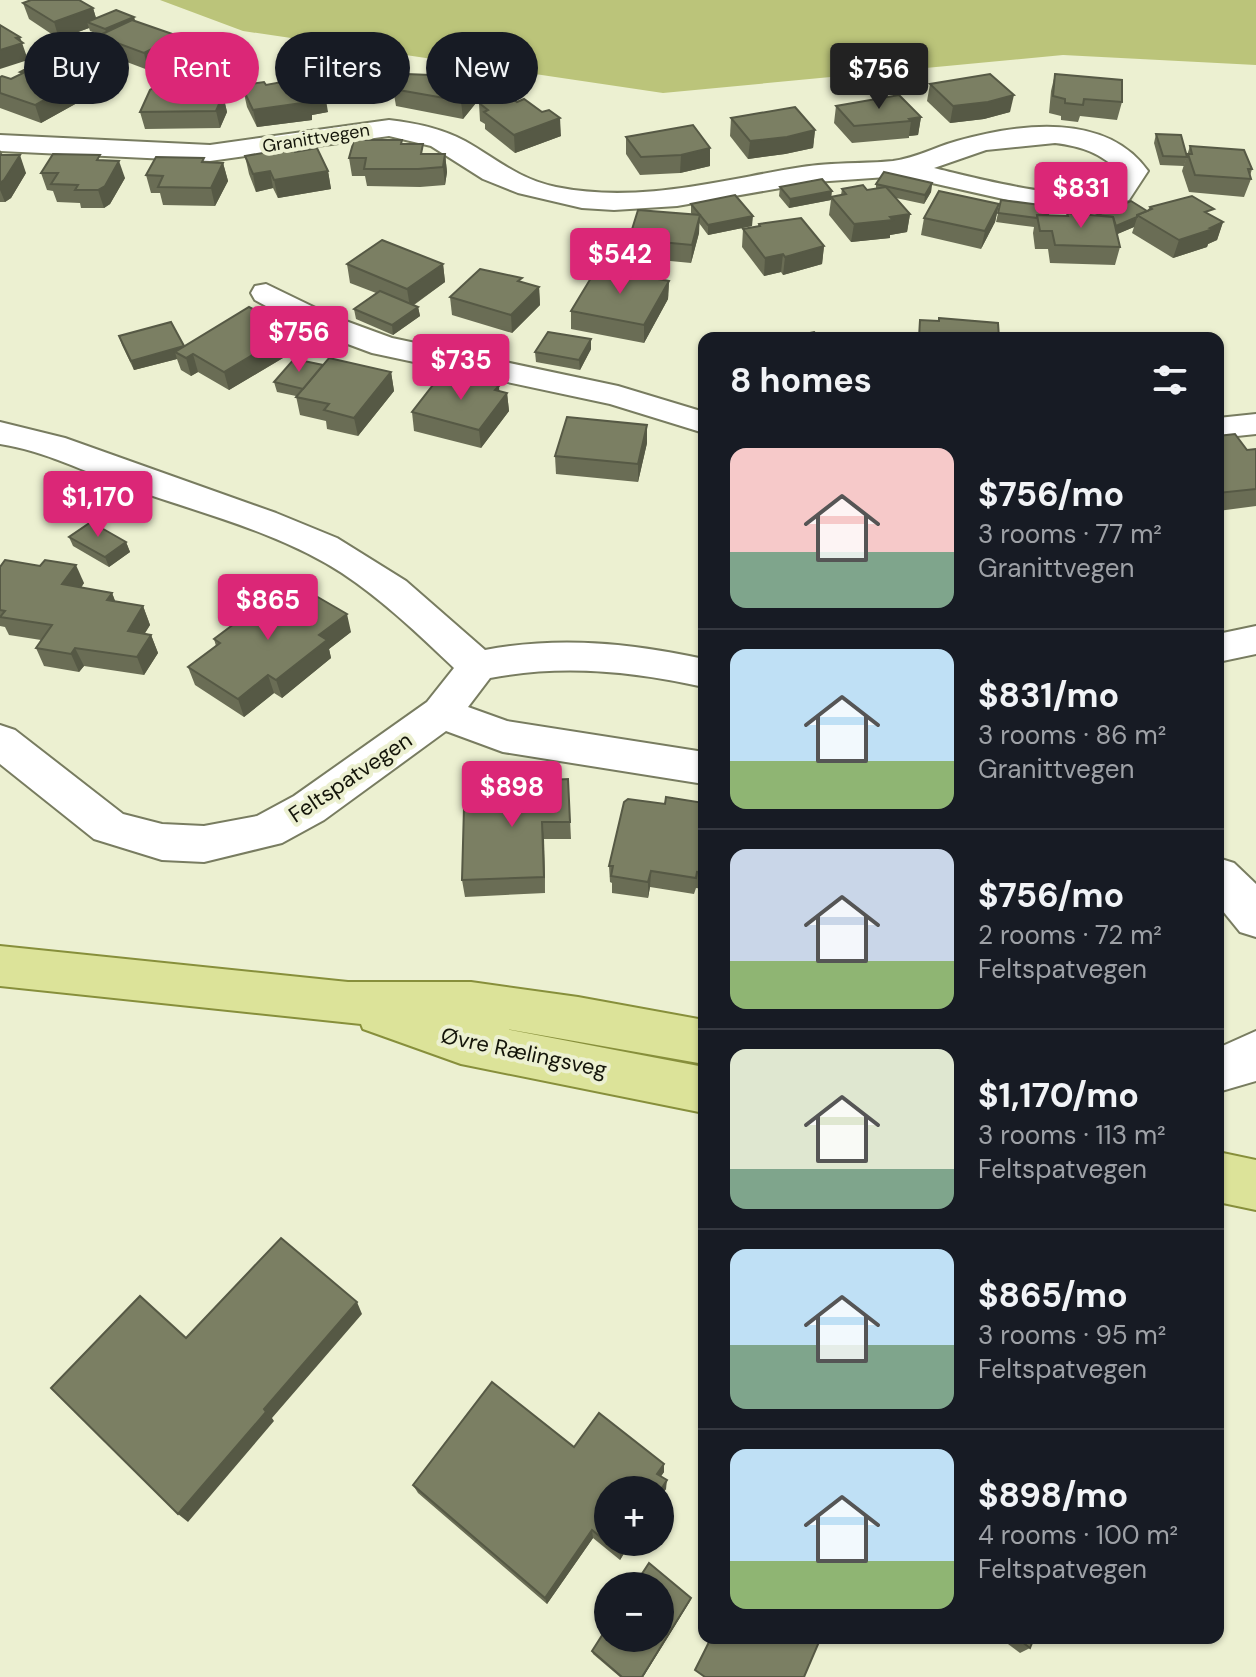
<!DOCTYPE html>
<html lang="en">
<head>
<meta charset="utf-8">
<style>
	:root { --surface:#171b24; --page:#20242c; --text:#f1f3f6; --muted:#9ea1a6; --line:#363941; --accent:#db2777 }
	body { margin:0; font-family:"DM Sans",sans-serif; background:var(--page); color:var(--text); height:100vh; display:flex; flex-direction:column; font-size:30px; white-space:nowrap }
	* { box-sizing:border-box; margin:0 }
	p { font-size:26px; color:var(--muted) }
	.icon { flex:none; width:44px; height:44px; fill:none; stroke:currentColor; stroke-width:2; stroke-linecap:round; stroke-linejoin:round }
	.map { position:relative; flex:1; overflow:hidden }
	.drawer { position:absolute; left:698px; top:332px; width:526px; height:1312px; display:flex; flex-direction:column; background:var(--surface); border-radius:16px; box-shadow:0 2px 6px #0004 }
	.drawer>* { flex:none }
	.hud { position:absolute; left:24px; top:32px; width:554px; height:72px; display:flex; gap:16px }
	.buttons { position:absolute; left:594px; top:1476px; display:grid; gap:16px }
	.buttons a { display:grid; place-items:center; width:80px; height:80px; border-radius:50%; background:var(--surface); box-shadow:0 2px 6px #0004; font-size:40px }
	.price { position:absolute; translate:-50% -68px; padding:0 18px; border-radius:8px; background:var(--accent); color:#fff; font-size:26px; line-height:52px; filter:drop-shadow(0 2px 4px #0008) }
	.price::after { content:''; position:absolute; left:50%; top:48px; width:24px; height:18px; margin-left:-12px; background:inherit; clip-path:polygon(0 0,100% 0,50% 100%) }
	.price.active { background:#222; color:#fff }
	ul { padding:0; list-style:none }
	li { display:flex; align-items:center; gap:24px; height:200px; padding:0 32px }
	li+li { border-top:2px solid var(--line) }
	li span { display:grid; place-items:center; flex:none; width:224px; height:160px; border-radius:16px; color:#555 }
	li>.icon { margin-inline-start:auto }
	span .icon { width:96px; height:96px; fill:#fffc; stroke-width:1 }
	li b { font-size:34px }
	h2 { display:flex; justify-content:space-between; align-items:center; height:96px; padding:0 32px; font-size:34px }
	.tag { padding:0 28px; border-radius:36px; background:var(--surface); box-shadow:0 2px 6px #0004; font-size:28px; line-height:72px }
	.tag.active { background:var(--accent); color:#fff }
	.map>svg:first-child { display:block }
	.forest { fill:#bbc47a }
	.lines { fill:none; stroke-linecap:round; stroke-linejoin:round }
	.minor-casing { stroke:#787c60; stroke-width:4 }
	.major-casing { stroke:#878f3b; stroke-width:4 }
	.minor { fill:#fff; fill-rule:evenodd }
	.major { fill:#dce399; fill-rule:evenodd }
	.wall { fill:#6a6d55 }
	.shaded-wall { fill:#565945 }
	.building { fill:#7b7f63; stroke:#565945; stroke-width:2 }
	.labels { text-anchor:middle; stroke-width:8; stroke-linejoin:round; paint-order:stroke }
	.far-street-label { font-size:18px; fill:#14150a; stroke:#ecf0d1 }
	.street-label { font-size:22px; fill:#14150a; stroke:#ecf0d1 }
</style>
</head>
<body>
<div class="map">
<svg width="1256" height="1677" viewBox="0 0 1256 1677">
	<rect width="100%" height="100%" fill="#ecf0d1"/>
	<polygon class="forest" points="160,0 1256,0 1256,65 1063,55 663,93 243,31"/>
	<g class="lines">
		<defs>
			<g id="minor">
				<path d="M389,120C415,123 441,128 465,141C497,159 518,179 556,187C640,204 720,180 802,167C832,162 863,164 893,161C916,158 935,147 957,141C1017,124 1106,111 1148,171L1129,200L1097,210L1043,208L901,176L815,182L677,206L614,210L582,208L518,193L483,179L431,146L389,136L210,161L0,151V135L210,145ZM1055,143C1081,146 1101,153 1120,172C1117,178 1115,184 1110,188C1083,207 967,176 934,168L986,150Z"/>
				<polygon points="266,284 332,316 392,338 618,386 704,412 704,433 610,404 372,353 310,330 255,300 251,293 255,286"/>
				<polygon points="1256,414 1256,434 1218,438 1218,418"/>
				<path d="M0,422L65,438L276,513L337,538L406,581L485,650C559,636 630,643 704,659V687C632,671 562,664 490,678L468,707L507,721L704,752V784L503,752L446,731L324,820L282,843L204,862L162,860L94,839L0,764V725L15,730L123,814L162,824L204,826L257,816L294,796L427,702L454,668C418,634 383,600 342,573C277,531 199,513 127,487C85,472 45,451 0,444Z"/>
				<polygon points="1256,626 1256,654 1218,662 1218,634"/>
				<polygon points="1218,858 1234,863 1256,884 1256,937 1240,932 1218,905"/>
				<polygon points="1256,1031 1256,1081 1218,1092 1218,1048"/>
			</g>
			<g id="major">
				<polygon points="0,946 348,982 471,982 578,997 704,1020 704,1064 506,1029 704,1067 704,1113 461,1064 363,1029 361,1024 0,986"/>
				<polygon points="1218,1152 1256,1160 1256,1210 1218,1202"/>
			</g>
		</defs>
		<use href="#minor" class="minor-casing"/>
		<use href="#major" class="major-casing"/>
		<use href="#minor" class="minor"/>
		<use href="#major" class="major"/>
	</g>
	<g class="wall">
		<polygon points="23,3 93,8 96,18 134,17 135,21 180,44 221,49 198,61 180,53 148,70 103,53 98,36 101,35 90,31 89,28 59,39 29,19"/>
		<polygon points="70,69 72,78 63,83 77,103 41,123 0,108 0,77 11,79 21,74 20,72"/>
		<polygon points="1055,74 1122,102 1117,120 1080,116 1078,122 1061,120 1061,116 1049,113 1051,91"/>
		<polygon points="478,77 480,98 463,119 396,106 393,89"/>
		<polygon points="301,78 328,112 312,115 312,120 257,127 247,107 243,89 266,85 302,81"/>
		<polygon points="930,84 1010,112 984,119 950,123 927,101"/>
		<polygon points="177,90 209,95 223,95 227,112 220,128 145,129 140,112"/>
		<polygon points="479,103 561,136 515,153 485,129 485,124 480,121"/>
		<polygon points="836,106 921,117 918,135 909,136 909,138 852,143 834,123"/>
		<polygon points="731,118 815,130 813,148 785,154 748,159 730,136"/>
		<polygon points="1156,134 1187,157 1184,166 1160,165 1154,143"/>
		<polygon points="626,137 710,148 710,166 680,173 640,175 626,154"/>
		<polygon points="402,144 424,154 445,154 447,172 445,185 420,187 367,186 365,176 352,176 349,158"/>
		<polygon points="1190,146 1252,169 1250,176 1251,179 1244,197 1189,192 1182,171"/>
		<polygon points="0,150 3,155 26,173 11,198 5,202 0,202"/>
		<polygon points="295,152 328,171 331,189 278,198 273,188 256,192 249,174 245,156"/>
		<polygon points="101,160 125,178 110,204 104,208 81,208 80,203 57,202 53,191 47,190 41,173"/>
		<polygon points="205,162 223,163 228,181 215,206 163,205 160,193 151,193 146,175"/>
		<polygon points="932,183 931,192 924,204 896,198 910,214 907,232 890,235 890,238 851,242 829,215 831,200 789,208 779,196 780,187 832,197 841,195 842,189 867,190 876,189 876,184"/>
		<polygon points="1001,200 1048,215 1066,216 1067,213 1097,216 1147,211 1150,207 1212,216 1223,222 1217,240 1208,244 1207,247 1173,258 1132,233 1134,227 1117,234 1120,247 1115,265 1050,263 1048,249 1035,249 1033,233 1034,227 996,222"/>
		<polygon points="691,204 752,226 708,235 699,223 699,233 691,263 629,257 629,239 692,215 691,213"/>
		<polygon points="999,204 995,222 981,249 921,235 924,218"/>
		<polygon points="759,224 824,246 822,264 783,275 781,272 764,276 742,247 743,229 758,226"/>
		<polygon points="347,264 443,264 445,282 414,305 418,307 420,316 393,335 356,319 354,309 376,293 350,283"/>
		<polygon points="669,281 668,299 644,343 571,329 571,311"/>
		<polygon points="522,282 539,287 540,305 512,333 452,315 450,297"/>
		<polygon points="119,336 184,346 298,349 229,390 198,372 191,376 181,370 177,359 134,370 122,345"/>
		<polygon points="591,349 580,370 536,362 535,352"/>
		<polygon points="323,365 391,372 394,391 358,436 327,429 326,421 300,415 296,396 277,392 274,382"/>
		<polygon points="470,384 507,393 509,411 481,448 414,431 412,412"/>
		<polygon points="1218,436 1247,450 1256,449 1256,506 1218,511"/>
		<polygon points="647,443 638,482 556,474 555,456"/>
		<polygon points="69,537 126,542 130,552 109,567 73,546"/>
		<polygon points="0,567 84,583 81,588 112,593 115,601 143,606 150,625 145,633 151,635 158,653 144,675 84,666 79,672 44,666 36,648 41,640 9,635 5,627 0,626"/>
		<polygon points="269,607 351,632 329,649 331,658 282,698 274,693 244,717 195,685 188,667 216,646 214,639"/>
		<polygon points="568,779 571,839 544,839 545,893 465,897 462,880 488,806"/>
		<polygon points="704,803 704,889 696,888 694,894 650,887 648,898 612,893 612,883 610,882 609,866 665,804"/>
		<polygon points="574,1447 664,1464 664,1472 661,1476 666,1489 608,1542 631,1542 620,1560 593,1538 547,1604 418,1493 413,1485"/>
		<polygon points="690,1601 643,1677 620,1677 593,1654 592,1651"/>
		<polygon points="1000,1638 1034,1638 1030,1648 1020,1653"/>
	</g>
	<g class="shaded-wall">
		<polygon points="93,8 98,25 87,22 89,28 59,39 54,22"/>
		<polygon points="134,17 136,26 108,38 105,29"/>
		<polygon points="178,36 180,46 178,45 180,53 148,70 144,53"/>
		<polygon points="20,37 28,60 0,69 0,50"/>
		<polygon points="219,40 221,49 198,61 196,52"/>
		<polygon points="70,69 72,78 58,86 55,77"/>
		<polygon points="478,77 480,98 463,119 461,101"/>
		<polygon points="71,85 77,103 41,123 35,105"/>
		<polygon points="325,94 328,112 312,115 312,120 257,127 253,110"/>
		<polygon points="223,95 227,112 220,128 216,111"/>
		<polygon points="1014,95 1010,112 984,119 950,123 953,106"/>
		<polygon points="921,117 918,135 909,136 911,121 909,119"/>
		<polygon points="560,118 561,136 515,153 514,135"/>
		<polygon points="815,130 813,148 785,154 748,159 750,141"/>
		<polygon points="710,148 710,166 680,173 681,155"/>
		<polygon points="445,154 447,172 445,185 443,167"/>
		<polygon points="20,155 26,173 11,198 5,202 0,190 0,183"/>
		<polygon points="119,161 125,178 110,204 104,208 98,190"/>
		<polygon points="223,163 228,181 215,206 211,188"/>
		<polygon points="270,171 273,188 256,192 253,174"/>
		<polygon points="328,171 331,189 278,198 274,180"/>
		<polygon points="932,183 931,192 924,204 925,195"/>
		<polygon points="832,191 831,200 789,208 790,199"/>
		<polygon points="999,204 995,222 981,249 985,231"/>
		<polygon points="910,214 907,232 890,235 890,238 851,242 854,224"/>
		<polygon points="700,215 699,233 691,263 692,245"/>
		<polygon points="753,216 752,226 708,235 708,225"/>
		<polygon points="1137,218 1134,227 1113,236 1116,226"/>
		<polygon points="1223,222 1217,240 1208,244 1207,247 1173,258 1179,240"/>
		<polygon points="824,246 822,264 783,275 785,257"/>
		<polygon points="783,254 781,272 764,276 765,258"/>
		<polygon points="443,264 445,282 410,307 407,289"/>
		<polygon points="669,281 668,299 644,343 644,325"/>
		<polygon points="539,287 540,305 512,333 511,315"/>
		<polygon points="418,307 420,316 393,335 392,325"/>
		<polygon points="294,330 298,349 229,390 224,372"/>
		<polygon points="591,339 591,349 580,370 579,360"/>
		<polygon points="184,346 175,352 177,359 134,370 131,361"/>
		<polygon points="193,354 198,372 191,376 186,358"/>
		<polygon points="391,372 394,391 358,436 354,418"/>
		<polygon points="499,386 500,402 507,393 509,411 481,448 479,430 495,390"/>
		<polygon points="647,425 647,443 638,482 638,464"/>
		<polygon points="126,542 130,552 109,567 105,557"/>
		<polygon points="76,565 84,583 70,602 62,584"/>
		<polygon points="112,593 119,611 107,600"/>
		<polygon points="143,606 150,625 135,649 128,631"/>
		<polygon points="347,614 351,632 329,649 331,658 282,698 276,680 319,635"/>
		<polygon points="151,635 158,653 144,675 137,657"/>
		<polygon points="75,648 84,666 79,672 71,654"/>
		<polygon points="268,675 274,693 244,717 238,699"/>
		<polygon points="542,822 544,839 545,893 544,877"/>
		<polygon points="651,871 650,887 648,898 648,882"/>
		<polygon points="357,1302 362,1314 272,1418 274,1421 188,1522 178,1514 264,1409"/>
		<polygon points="664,1464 664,1472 657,1482 657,1474"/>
		<polygon points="667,1480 666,1489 660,1498 660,1491"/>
		<polygon points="592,1530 593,1538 547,1604 545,1598"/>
		<polygon points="626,1542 631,1542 620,1560 620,1553"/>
		<polygon points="691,1598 690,1601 643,1677 642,1677"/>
	</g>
	<g class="building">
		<polygon points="31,0 79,0 93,8 54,22 23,3"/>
		<polygon points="116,10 134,17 105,29 87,22"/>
		<polygon points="132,20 178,36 144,53 98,36"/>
		<polygon points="0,25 20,37 16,38 23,43 0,50"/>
		<polygon points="201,34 219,40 196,52 178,45"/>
		<polygon points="43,60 70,69 55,77 37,71 34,73 27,71 23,73 20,72"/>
		<polygon points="27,71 71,85 35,105 0,93 0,77 2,76 11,79"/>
		<polygon points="406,74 478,77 475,80 478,81 461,101 393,89"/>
		<polygon points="990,74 1014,95 988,102 953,106 930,84"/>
		<polygon points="1055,74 1122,80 1122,102 1084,99 1083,105 1065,103 1065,99 1053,96"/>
		<polygon points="313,76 325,94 309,98 309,102 253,110 243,89 244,85 264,82 266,85 298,79 304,83 301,78"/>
		<polygon points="156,86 176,86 174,90 208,90 206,95 223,95 216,111 140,112 150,90"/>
		<polygon points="508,95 517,102 524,99 542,112 549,110 560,118 514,135 484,112 488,110 479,103"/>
		<polygon points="899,95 921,117 909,119 911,121 854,126 836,106"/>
		<polygon points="795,107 815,130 787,137 750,141 731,118"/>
		<polygon points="693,125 710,148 681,155 641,157 626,137"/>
		<polygon points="1156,134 1181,135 1187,157 1163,156"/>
		<polygon points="354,140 402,140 401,144 423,144 421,154 445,154 443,167 418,169 364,169 366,158 349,158"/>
		<polygon points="1190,146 1244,150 1252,169 1248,169 1251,179 1195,175 1188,154 1192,154"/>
		<polygon points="292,148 295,152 317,148 328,171 274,180 270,171 253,174 245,156"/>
		<polygon points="53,154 100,155 97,160 119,161 105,186 98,190 75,190 78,185 51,184 58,173 41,173"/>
		<polygon points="0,155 20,155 4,180 0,183"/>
		<polygon points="156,157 204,158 202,162 223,163 211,188 158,187 163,176 146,175"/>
		<polygon points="884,172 932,183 925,195 876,184"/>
		<polygon points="822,179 832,191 790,199 780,187"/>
		<polygon points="863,185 867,190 886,187 910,214 890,217 893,220 854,224 831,197 846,194 842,189"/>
		<polygon points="939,191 999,204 985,231 924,218"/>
		<polygon points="735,195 753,216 708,225 691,204"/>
		<polygon points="1192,196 1214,209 1205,212 1223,222 1210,228 1213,229 1179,240 1137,215 1152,209 1150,207"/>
		<polygon points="1001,200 1049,206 1048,215 1037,215 1037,218 998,213"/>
		<polygon points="1131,201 1147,211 1137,215 1137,217 1116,226 1113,217 1097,215"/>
		<polygon points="638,210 700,215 692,245 629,239"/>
		<polygon points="1067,213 1113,217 1120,247 1055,245 1052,231 1040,231 1037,215 1068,216"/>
		<polygon points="801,218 824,246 785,257 783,254 765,258 743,229 760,226 759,224"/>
		<polygon points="382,240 443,264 407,289 347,264"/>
		<polygon points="597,268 669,281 644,325 571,311"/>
		<polygon points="480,269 522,278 518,281 539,287 511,315 450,297"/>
		<polygon points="380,291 418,307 392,325 354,309"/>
		<polygon points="249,307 294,330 224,372 193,354 186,358 175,352"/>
		<polygon points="939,318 998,323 999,338 919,338 920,320 939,321"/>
		<polygon points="171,322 184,346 131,361 119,336"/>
		<polygon points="548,332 591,339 579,360 535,352"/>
		<polygon points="814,332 819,338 787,338"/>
		<polygon points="329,358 391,372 354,418 324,410 329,404 296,397"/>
		<polygon points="294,359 323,365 303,389 274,382"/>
		<polygon points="440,376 470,384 473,379 499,386 495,390 507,393 479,430 412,412"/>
		<polygon points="567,417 647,425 638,464 555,456"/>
		<polygon points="1235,434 1247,450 1256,449 1256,489 1218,493 1218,436"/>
		<polygon points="91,522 126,542 105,557 69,537"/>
		<polygon points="5,560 40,566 45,560 76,565 62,584 112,593 107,600 143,606 128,631 151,635 137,657 75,648 71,654 36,648 52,625 0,617 5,611 0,610 0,567"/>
		<polygon points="297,585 347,614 319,635 327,640 276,680 268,675 238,699 188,667 220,643 214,639 262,603 269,607"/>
		<polygon points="568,779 570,822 542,822 544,877 462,880 464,807 488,806 488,783"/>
		<polygon points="666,797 704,803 704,873 697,872 696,878 651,871 648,882 611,876 613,866 609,866 624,802 628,799 665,804"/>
		<polygon points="281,1238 357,1302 264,1409 266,1412 178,1514 51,1388 140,1296 186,1338"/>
		<polygon points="492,1382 574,1447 599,1413 664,1464 657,1474 667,1480 660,1491 608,1490 608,1542 626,1542 620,1553 592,1530 545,1598 413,1485"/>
		<polygon points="649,1563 691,1598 642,1677 622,1677 592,1651 608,1626 608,1638 660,1638 660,1586 634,1586"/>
		<polygon points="711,1638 812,1638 819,1642 804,1677 705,1677 695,1670"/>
		<polygon points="1017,1638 1034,1638 1030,1648"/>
	</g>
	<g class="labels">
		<g class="far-street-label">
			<text transform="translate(316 138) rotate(-9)" y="6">Granittvegen</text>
		</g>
		<g class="street-label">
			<text transform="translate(350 777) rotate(-34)" y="8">Feltspatvegen</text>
			<text transform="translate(524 1052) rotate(12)" y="8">Øvre Rælingsveg</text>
		</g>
	</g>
</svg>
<div class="buttons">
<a>+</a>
<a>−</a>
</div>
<b class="price active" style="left:879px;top:111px">$756</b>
<b class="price" style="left:1081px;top:230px">$831</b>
<b class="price" style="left:620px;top:296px">$542</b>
<b class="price" style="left:299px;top:374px">$756</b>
<b class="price" style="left:461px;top:402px">$735</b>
<b class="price" style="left:98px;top:539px">$1,170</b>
<b class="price" style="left:268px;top:642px">$865</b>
<b class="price" style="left:512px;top:829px">$898</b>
<div class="hud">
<a class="tag">Buy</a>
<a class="tag active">Rent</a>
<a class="tag">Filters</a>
<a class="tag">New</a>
</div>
<section class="drawer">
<h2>8 homes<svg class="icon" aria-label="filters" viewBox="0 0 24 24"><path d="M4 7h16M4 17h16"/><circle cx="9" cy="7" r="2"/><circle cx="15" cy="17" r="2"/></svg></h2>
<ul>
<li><span style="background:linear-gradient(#f6c9c9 65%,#7fa58c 0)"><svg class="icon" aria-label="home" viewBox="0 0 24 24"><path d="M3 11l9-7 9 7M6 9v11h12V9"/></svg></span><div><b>$756/mo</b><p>3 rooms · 77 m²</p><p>Granittvegen</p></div></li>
<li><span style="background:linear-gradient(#bfe0f5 70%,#8fb573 0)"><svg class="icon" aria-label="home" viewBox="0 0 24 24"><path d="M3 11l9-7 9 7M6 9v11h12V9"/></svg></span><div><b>$831/mo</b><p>3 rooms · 86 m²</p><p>Granittvegen</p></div></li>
<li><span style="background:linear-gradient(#c9d6e8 70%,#8fb573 0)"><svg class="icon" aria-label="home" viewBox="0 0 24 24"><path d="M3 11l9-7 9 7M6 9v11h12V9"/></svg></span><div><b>$756/mo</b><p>2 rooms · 72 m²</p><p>Feltspatvegen</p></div></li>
<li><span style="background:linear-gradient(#dfe7d0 75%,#7fa58c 0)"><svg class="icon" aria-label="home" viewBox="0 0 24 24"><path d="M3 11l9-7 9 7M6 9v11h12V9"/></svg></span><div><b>$1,170/mo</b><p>3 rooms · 113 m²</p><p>Feltspatvegen</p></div></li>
<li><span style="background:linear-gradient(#bfe0f5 60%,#7fa58c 0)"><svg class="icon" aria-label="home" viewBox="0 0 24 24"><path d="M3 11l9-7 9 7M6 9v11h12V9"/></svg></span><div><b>$865/mo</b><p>3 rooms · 95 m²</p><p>Feltspatvegen</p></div></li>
<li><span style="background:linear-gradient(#bfe0f5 70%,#8fb573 0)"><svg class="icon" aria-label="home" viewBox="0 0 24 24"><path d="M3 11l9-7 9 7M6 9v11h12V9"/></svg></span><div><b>$898/mo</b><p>4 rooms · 100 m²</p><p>Feltspatvegen</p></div></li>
</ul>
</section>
</div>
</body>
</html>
